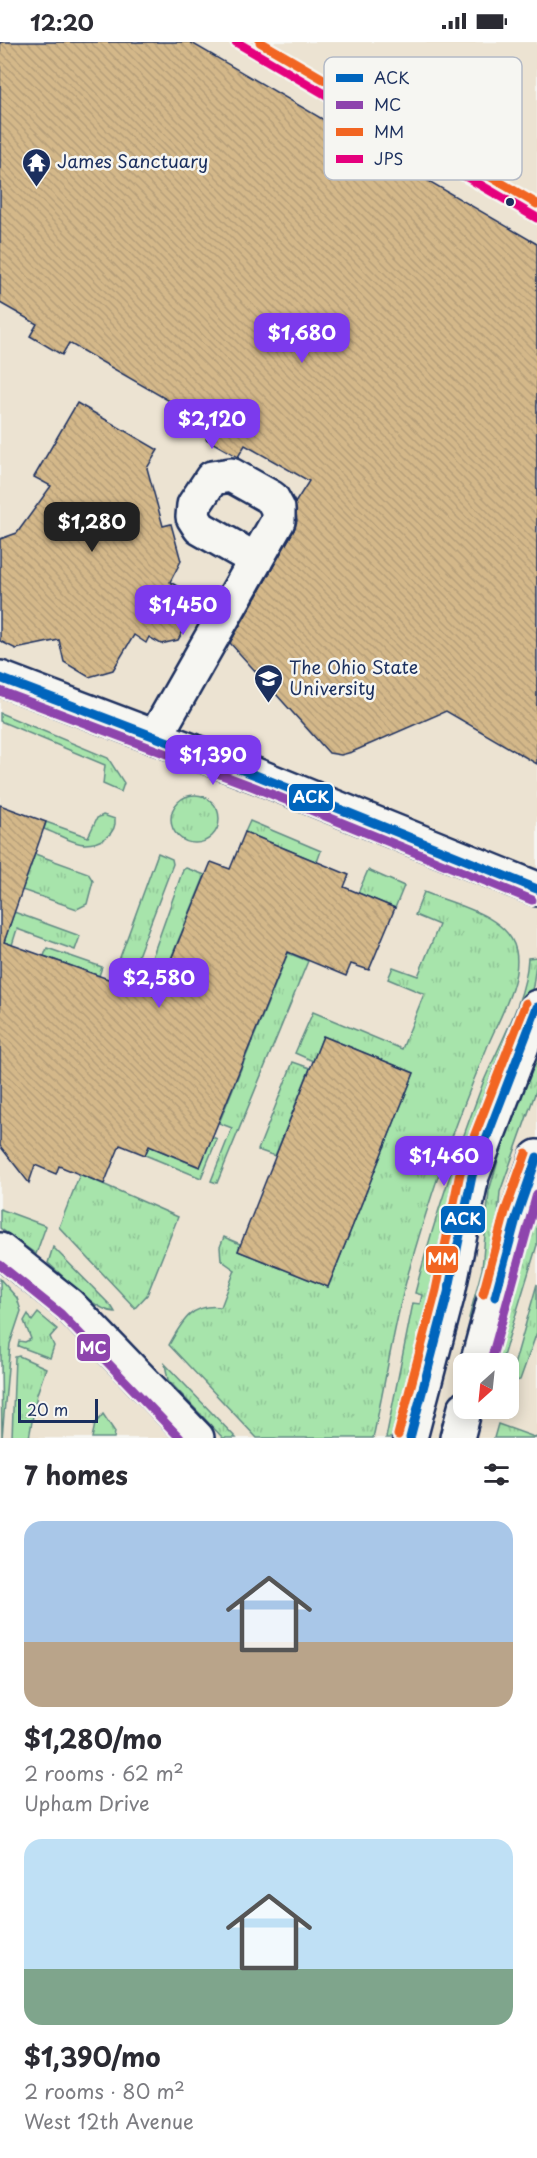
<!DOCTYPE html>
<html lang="en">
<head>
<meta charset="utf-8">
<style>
	:root { --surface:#fff; --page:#f2f2f3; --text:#2b2b33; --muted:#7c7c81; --accent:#7c3aed }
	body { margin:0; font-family:"Playpen Sans",sans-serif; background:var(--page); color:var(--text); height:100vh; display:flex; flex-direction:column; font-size:22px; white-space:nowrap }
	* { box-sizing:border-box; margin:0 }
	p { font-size:20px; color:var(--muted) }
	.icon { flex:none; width:33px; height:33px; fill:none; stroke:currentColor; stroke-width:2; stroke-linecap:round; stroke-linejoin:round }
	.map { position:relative; height:1396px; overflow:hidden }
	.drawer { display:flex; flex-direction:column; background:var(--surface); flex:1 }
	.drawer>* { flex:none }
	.needle { width:39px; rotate:207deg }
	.fabs { position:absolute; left:453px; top:1311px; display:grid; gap:12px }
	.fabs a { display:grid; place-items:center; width:66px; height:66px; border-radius:12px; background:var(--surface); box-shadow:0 3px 15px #0003; font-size:30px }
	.scale { position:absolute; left:18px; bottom:15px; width:80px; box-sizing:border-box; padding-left:6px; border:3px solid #1b2f5e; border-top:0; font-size:16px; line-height:21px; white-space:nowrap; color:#1b2f5e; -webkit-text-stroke:4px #f6f6f2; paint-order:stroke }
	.price { position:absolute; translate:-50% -51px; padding:0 14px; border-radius:12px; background:var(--accent); color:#fff; font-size:20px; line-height:39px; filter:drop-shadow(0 2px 3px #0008) }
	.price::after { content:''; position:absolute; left:50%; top:36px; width:18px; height:14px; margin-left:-9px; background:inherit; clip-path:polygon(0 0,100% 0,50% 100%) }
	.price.selected { background:#222; color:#fff }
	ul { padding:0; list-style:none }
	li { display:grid; align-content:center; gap:12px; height:318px; padding:0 24px }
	li span { display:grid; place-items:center; height:186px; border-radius:18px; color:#555 }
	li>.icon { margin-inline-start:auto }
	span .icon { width:108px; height:108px; fill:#fffc; stroke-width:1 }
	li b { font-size:26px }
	h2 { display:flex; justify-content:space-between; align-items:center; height:72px; padding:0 24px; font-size:26px }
	.status { display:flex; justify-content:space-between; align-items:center; height:42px; padding:0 30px; background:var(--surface); direction:ltr }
	.status svg { height:16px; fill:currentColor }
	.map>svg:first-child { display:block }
	.built { fill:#ece3d2; fill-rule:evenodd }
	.grass { fill:url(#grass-tufts); stroke:#618a84; stroke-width:1.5 }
	.park { fill:#a7e4ab; stroke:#618a84; stroke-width:1.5 }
	.building { fill:url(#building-back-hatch); stroke:#1b2f5e; stroke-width:1.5 }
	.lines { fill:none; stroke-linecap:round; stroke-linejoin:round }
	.minor-casing { stroke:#1b2f5e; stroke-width:38 }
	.minor { stroke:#f6f6f2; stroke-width:33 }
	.bus-1-casing { stroke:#f6f6f2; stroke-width:14 }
	.bus-2-casing { stroke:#f6f6f2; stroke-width:14 }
	.bus-3-casing { stroke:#f6f6f2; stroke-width:14 }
	.bus-4-casing { stroke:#f6f6f2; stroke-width:14 }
	.bus-1 { stroke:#0065bd; stroke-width:9 }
	.bus-2 { stroke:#8e44ad; stroke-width:9 }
	.bus-3 { stroke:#f26522; stroke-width:9 }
	.bus-4 { stroke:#e5007d; stroke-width:9 }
	.bus-dot { fill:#1b2f5e; stroke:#f6f6f2; stroke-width:2 }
	.labels { text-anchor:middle; stroke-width:5; stroke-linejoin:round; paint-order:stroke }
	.poi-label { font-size:18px; fill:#1b2f5e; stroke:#f6f6f2; text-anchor:start }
	.key { fill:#f6f6f2; stroke:#b4bac6; stroke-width:1.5 }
	.key-label { font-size:16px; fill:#1b2f5e }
	.line-badge { stroke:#f6f6f2; stroke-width:2 }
	.badge-label { font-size:16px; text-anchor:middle; font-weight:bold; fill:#fff }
</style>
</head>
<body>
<div class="status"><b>12:20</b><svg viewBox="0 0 49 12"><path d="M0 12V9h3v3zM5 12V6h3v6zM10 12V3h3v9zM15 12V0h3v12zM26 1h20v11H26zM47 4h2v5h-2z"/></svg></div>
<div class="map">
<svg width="537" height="1396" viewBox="0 0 537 1396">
	<defs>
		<pattern id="grass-tufts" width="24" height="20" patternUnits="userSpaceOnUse" patternTransform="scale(1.5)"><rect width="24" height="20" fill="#a7e4ab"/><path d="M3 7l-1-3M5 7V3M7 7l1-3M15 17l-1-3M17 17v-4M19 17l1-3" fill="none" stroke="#8fc496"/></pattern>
		<pattern id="building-back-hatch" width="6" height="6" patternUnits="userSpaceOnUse" patternTransform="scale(1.5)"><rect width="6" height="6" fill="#d4b889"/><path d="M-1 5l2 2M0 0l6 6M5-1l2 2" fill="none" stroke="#b59e79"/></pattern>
	</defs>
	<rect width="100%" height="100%" fill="#f6f6f2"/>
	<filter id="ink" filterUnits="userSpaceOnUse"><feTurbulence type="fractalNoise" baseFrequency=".0167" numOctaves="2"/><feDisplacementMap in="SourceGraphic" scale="12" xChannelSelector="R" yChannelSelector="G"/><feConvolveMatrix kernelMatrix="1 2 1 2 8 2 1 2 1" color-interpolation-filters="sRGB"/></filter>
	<g filter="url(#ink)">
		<path class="built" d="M0,0H537V1396H0ZM464,1322H508V1366H464Z"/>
		<g class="grass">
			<polygon points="0,671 108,716 124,741 121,750 103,742 105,723 0,679"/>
			<circle cx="195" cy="777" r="24"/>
			<path d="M103,773L115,777C117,792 100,802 85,802C73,802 56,791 44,787L46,780L88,795L97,776Z"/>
			<polygon points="250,779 321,809 317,820 245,790"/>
			<polygon points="158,811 172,817 173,822 133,927 120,922 119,918"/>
			<polygon points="35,812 88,831 93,839 87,862 77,867 22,848"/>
			<polygon points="186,826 205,833 127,1024 115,1020 183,828"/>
			<polygon points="368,828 404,844 395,866 358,851"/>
			<path d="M424,850C453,862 509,873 516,909C522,941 497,979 486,1008C455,1082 428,1159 407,1236C393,1288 385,1343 373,1396H257L169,1303C182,1280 191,1261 221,1265L235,1228L221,1218L220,1205L224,1195L240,1202L238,1209L328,1245L414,1031L323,994L313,1019L295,1011L313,970L402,1007L424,952L388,937L393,925L418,934L439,883L415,873Z"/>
			<polygon points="14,870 80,894 75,908 17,887 12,903 4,900"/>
			<polygon points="47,906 102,925 99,934 44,914"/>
			<polygon points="288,911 308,919 217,1141 211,1139 232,1086 219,1081"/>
			<path d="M537,915L533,944L398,1396H386L413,1261L420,1262L422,1253L415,1251C433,1180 457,1110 483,1041C499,1002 526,959 528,916Z"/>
			<polygon points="537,1010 537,1046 500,1150 495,1210 475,1276 471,1280 469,1276 482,1227 489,1149 512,1071"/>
			<polygon points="293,1020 310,1026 275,1114 258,1108"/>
			<polygon points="212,1095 217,1097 201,1136 145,1113 149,1104 199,1125"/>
			<polygon points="80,1132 178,1175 147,1253 135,1266 59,1185"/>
			<polygon points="0,1167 46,1184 36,1212 0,1186"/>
			<polygon points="537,1170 537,1203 501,1321 491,1322"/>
			<path d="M53,1205L112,1265L115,1270C94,1269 64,1234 48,1221Z"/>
			<polygon points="537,1242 537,1290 520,1338 509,1341"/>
			<polygon points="38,1271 57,1287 50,1295 54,1304 50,1316 18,1304 19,1299 25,1300 31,1297 24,1279 28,1272 32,1279"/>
			<polygon points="19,1314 46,1326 37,1352 29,1396 12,1396 15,1315"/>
			<polygon points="165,1322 236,1396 223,1396 168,1338"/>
			<polygon points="103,1372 115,1390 114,1396 92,1396 95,1382"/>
			<polygon points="498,1382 537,1396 494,1396"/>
		</g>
		<polygon class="park" points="0,1237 17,1256 21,1269 10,1302 2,1396"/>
		<g class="building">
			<polygon points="0,0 190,0 537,202 537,722 446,669 352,710 341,713 329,711 230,601 294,488 297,479 295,461 309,439 245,403 238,415 206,397 213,384 69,301 62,313 30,294 37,282 0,261"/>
			<polygon points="77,361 158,408 147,426 163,484 171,482 181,519 170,540 179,545 176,550 188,557 192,574 178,598 161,602 149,595 146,601 134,593 113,628 89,635 64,620 59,598 16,607 0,599 0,497 17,491 51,444 34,435"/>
			<polygon points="0,763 46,780 4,900 156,954 211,820 230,827 245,790 349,833 344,845 395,866 369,928 351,922 346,934 288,910 200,1125 149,1104 145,1113 120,1103 104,1142 59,1124 56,1132 35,1123 29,1141 0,1104"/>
			<polygon points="323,994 414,1031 328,1245 238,1209"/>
		</g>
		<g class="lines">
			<defs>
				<g id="minor">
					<polyline points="0,636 258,734 537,847"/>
					<polyline points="155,695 278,479 278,467 272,456 231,433 212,436 194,463 193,475 200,486 256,518"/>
					<polyline points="0,1208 69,1263 197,1396"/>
					<polyline points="477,1322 517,1173 537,1115"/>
					<polyline points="410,1396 448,1251 472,1134 537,965"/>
					<polyline points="457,1396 465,1366"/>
				</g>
			</defs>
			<use href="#minor" class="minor-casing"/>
			<use href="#minor" class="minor"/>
			<defs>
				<g id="bus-1">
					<polyline points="0,636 258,734 537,847"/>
					<polyline points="495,1255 517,1173 537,1115"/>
					<polyline points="410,1396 448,1251 472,1134 537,965"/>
				</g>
				<g id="bus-2">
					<polyline points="0,649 254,745 532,858"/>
					<polyline points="0,1223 61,1272 180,1396"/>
					<polyline points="490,1322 537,1152"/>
				</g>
				<g id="bus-3">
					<polyline points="260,0 537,162"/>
					<polyline points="483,1252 505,1170 526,1111"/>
					<polyline points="398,1393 436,1248 460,1131 526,961"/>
				</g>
				<polyline id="bus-4" points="236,0 537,176"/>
			</defs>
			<use href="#bus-1" class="bus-1-casing"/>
			<use href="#bus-2" class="bus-2-casing"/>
			<use href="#bus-3" class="bus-3-casing"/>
			<use href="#bus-4" class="bus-4-casing"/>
			<use href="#bus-1" class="bus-1"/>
			<use href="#bus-2" class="bus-2"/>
			<use href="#bus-3" class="bus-3"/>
			<use href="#bus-4" class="bus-4"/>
		</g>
	</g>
	<defs>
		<symbol id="temple-pin" viewBox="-11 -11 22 30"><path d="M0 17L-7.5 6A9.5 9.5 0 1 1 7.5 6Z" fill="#1b2f5e" stroke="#f6f6f2"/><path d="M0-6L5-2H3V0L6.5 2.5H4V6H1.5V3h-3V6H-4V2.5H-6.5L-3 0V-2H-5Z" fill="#fff"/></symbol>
		<symbol id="university-pin" viewBox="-11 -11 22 30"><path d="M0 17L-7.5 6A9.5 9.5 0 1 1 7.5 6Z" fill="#1b2f5e" stroke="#f6f6f2"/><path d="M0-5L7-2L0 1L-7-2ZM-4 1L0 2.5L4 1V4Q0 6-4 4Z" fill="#fff"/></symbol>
	</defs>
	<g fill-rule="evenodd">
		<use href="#temple-pin" x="20" y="104" width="33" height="45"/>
		<use href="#university-pin" x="252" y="620" width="33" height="45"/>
	</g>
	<circle class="bus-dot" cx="510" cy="160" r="5"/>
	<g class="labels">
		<g class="poi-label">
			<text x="57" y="126">James Sanctuary</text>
			<text x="289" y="632">The Ohio State<tspan x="289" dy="21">University</tspan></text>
		</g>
	</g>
	<rect x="324" y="15" width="198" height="123" rx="9" class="key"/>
	<rect x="336" y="32" width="27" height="8" fill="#0065bd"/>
	<rect x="336" y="59" width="27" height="8" fill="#8e44ad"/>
	<rect x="336" y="86" width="27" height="8" fill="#f26522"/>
	<rect x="336" y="113" width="27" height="8" fill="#e5007d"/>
	<g class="key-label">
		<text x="374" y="42">ACK</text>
		<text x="374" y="69">MC</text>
		<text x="374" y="96">MM</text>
		<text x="374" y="123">JPS</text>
	</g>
	<g class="line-badge">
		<rect x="288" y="741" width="46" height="29" rx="6" fill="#0065bd"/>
		<rect x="440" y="1163" width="46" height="29" rx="6" fill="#0065bd"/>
		<rect x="425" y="1203" width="34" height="29" rx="6" fill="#f26522"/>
		<rect x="76" y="1291" width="35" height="29" rx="6" fill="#8e44ad"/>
	</g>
	<g class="badge-label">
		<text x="311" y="761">ACK</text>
		<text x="463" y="1183">ACK</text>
		<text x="442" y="1223">MM</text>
		<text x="93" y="1312">MC</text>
	</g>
</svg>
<div class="fabs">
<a><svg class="needle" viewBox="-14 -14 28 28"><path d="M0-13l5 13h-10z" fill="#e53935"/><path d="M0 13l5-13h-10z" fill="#7c7c81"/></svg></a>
</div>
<div class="scale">20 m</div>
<b class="price" style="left:302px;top:322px">$1,680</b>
<b class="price" style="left:212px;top:408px">$2,120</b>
<b class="price selected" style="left:92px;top:511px">$1,280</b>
<b class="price" style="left:183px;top:594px">$1,450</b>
<b class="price" style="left:213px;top:744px">$1,390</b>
<b class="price" style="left:159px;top:967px">$2,580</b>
<b class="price" style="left:444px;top:1145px">$1,460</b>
</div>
<section class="drawer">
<h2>7 homes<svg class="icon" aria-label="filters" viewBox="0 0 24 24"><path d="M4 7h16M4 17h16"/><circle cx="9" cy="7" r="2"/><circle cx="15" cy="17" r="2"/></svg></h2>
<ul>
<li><span style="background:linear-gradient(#a9c7e8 65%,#b9a48a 0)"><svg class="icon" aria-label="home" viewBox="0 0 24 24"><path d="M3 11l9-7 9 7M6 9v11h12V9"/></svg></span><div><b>$1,280/mo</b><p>2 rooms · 62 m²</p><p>Upham Drive</p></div></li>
<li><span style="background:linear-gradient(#bfe0f5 70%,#7fa58c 0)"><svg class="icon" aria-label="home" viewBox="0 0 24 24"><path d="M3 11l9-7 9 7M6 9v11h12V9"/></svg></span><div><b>$1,390/mo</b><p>2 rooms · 80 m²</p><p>West 12th Avenue</p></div></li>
</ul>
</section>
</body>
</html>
